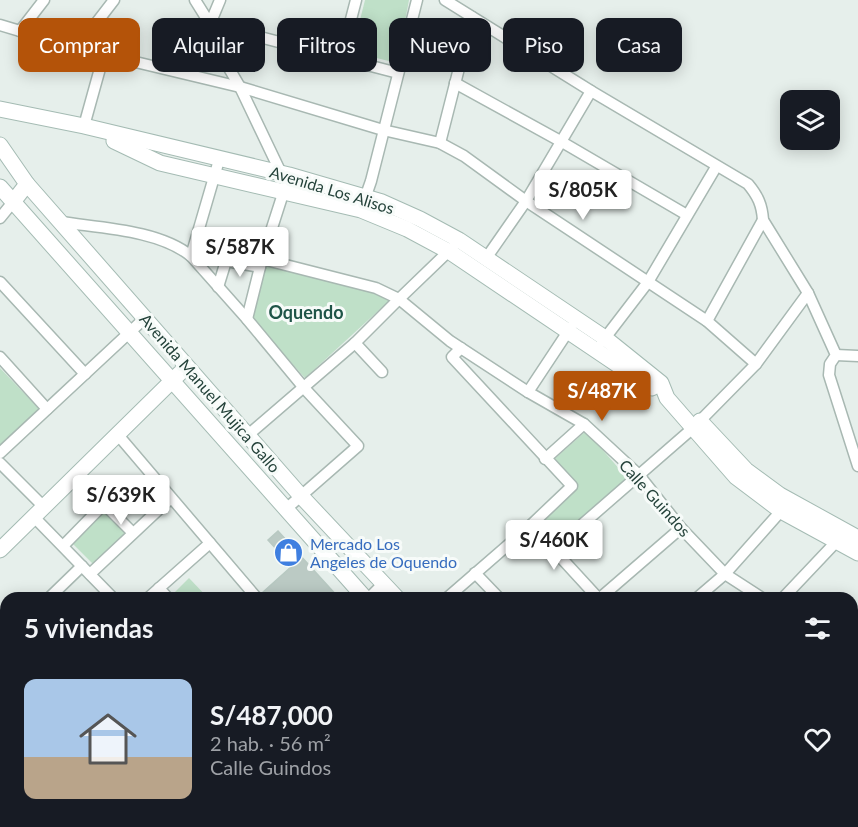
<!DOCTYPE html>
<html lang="es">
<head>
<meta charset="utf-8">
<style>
	:root { --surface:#171b24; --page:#20242c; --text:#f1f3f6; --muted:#9ea1a6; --accent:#b45309 }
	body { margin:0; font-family:Lato,sans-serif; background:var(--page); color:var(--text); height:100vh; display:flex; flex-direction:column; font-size:22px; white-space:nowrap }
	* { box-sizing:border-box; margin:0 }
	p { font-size:20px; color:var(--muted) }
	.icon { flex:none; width:33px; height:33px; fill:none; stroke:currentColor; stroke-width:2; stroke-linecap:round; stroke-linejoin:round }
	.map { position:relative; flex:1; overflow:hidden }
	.details { position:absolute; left:0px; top:592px; width:858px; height:236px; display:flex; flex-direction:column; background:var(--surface); border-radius:18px 18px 0 0; box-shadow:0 3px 15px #0003 }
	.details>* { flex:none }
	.guide { position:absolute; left:18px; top:18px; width:822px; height:54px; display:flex; gap:12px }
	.tools { position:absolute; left:780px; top:90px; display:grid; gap:12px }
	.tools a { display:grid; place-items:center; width:60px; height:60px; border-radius:12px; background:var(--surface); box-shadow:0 3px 15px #0003; font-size:30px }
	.price { position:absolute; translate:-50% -51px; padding:0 14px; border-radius:6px; background:#fff; color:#222; font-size:20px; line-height:39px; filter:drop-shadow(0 2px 3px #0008) }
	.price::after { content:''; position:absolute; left:50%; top:36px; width:18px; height:14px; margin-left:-9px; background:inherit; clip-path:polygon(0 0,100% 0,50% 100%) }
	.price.current { background:var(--accent); color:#fff }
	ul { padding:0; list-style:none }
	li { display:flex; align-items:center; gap:18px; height:150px; padding:0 24px }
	li span { display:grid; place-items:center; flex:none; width:168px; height:120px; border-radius:12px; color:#555 }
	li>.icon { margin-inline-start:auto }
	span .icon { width:72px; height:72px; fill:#fffc; stroke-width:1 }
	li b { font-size:26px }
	h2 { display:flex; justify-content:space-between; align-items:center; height:72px; padding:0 24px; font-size:26px }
	.chip { padding:0 21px; border-radius:12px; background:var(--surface); box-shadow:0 3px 15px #0003; font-size:21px; line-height:54px }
	.chip.current { background:var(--accent); color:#fff }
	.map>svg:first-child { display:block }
	.built { fill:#d4dfda }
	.green { fill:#bfe0c8 }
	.building { fill:#bbcac4; stroke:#b8c9c2; stroke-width:1.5 }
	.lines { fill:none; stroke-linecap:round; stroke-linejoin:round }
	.lane-casing { stroke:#a8b8b2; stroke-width:8 }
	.street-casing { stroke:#a8b8b2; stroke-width:13 }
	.secondary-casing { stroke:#a4bbb3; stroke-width:17 }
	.lane { stroke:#fff; stroke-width:5 }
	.street { stroke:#fff; stroke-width:10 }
	.secondary { stroke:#fff; stroke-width:15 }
	.labels { text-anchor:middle; stroke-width:6; stroke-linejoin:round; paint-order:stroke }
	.street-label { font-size:16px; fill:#24423a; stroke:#f7fbf9 }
	.shop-label { font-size:16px; fill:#366cbe; stroke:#f7fbf9; text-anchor:start }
	.neighbourhood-label { font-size:18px; font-weight:bold; fill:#1f5548; stroke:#f7fbf9 }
</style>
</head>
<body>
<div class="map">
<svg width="858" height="827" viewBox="0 0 858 827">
	<rect width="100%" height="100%" fill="#e6efeb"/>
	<polygon class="built" points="482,822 642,822 645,827 476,827"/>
	<g class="green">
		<polygon points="365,0 409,0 397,63 352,52"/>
		<polygon points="264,265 373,292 389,301 305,378 251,318"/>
		<polygon points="0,368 40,410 0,446"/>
		<polygon points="586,431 629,480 555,541 537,522 575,486 552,461"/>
		<polygon points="104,511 127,532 93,564 72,543"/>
		<polygon points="189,578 208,598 175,598 172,595"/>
		<polygon points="852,815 858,820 858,827 754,827 760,822 852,822"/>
	</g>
	<polygon class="building" points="278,531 339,598 263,598 262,593 292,566 268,540"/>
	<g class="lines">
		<defs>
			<polyline id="lane" points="501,827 507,822"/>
			<g id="street">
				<polyline points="195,0 210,24 398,73"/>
				<polyline points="220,0 210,24 210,36 240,87 281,173"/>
				<path d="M445,0L591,91L748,184C758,196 762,205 763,220L808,293L836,355L830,364L829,375L858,466"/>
				<polyline points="0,25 77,48 240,87 383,130 440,143 464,156 526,201 707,321 756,364"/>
				<polyline points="20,31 44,0"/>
				<polyline points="77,48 114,0"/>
				<polyline points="341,58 356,0"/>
				<polyline points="455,83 562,142 687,215"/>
				<polyline points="84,126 104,54"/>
				<polyline points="440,143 472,17"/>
				<polyline points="363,204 371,181 417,0"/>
				<polyline points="0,218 13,202"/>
				<path d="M61,222C101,228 159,230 191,256L247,319L305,389L358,446L286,509"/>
				<polyline points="191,256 219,160"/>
				<polyline points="487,257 526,201 591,91"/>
				<polyline points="262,259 376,288 399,299 450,341 528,392 584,424 639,475 681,528 725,574 762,598"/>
				<polyline points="0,282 85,374"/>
				<polyline points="218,287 226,261 260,267"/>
				<polyline points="247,319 262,259 289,175"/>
				<polyline points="707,321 763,220"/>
				<polyline points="602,342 648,282 716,167"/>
				<polyline points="355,343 382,372"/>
				<polyline points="836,355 858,356"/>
				<polyline points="0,357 47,409"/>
				<polyline points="528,392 571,327"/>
				<polyline points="118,435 256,597 255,598"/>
				<polyline points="248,435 355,343 399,299 453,247"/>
				<polyline points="0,453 145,318"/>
				<polyline points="545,459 584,424"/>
				<polyline points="0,463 44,507"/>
				<polyline points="34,517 113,598"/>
				<polyline points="531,525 598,598"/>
				<polyline points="63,546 104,504 133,533"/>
				<polyline points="554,549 693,428 756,364 808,293"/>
				<polyline points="475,573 499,598"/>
				<polyline points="90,574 171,498"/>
				<polyline points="159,588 168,598"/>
				<polyline points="49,598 82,566"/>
				<polyline points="148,598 210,543"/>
				<polyline points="369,598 383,584"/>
				<polyline points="447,598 531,525 572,486 452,357 461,348"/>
				<polyline points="600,598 681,528"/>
				<polyline points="697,598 725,574 781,511"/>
				<polyline points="783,598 836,542"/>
				<polyline points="852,629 858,623"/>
				<polyline points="0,647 6,641"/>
				<polyline points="0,687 6,694"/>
				<polyline points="852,729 858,723"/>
				<polyline points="0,785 6,792"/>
				<polyline points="852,806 858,810"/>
				<polyline points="32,822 37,827"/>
				<polyline points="357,822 362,827"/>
				<polyline points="455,822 460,827"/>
				<polyline points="108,827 113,822"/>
				<polyline points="220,827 225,822"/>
				<polyline points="748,827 753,822"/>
			</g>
			<g id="secondary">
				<polyline points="0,109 84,126 289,175 382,202 420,219 459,240 605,338 661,383 667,398 736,477 781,511 858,553"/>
				<polyline points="114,141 160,163 361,210 407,229 450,252 652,388"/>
				<polyline points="0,145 27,184 13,202"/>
				<polyline points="27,184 301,496 397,598"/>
				<polyline points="0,187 365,598"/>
				<polyline points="700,421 746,470 780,495 858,538"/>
				<polyline points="0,550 180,373"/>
				<polyline points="696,822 700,827"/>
				<polyline points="334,827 340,822"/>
			</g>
		</defs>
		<use href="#lane" class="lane-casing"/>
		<use href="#street" class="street-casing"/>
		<use href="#secondary" class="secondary-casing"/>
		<use href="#lane" class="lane"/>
		<use href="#street" class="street"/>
		<use href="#secondary" class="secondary"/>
	</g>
	<defs>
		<symbol id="shop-disc" viewBox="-11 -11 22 22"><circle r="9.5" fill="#3f7fe0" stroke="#f7fbf9"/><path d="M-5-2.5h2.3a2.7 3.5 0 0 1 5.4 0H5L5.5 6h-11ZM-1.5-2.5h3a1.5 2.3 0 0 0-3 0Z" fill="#fff"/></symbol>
	</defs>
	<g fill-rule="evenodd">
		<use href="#shop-disc" x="272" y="536" width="33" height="33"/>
	</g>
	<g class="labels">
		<g class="street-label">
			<text transform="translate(332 190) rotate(17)" y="6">Avenida Los Alisos</text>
			<text transform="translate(210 393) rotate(49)" y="6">Avenida Manuel Mujica Gallo</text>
			<text transform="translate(655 498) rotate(48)" y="6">Calle Guindos</text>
		</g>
		<g class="shop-label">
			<text x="310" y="550">Mercado Los<tspan x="310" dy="18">Angeles de Oquendo</tspan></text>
		</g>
		<g class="neighbourhood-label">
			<text x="306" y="319">Oquendo</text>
		</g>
	</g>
</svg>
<div class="tools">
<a><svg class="icon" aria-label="layers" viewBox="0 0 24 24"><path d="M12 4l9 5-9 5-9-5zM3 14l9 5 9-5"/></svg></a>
</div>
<b class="price" style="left:583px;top:221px">S/805K</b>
<b class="price" style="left:240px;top:278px">S/587K</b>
<b class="price current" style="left:602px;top:422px">S/487K</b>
<b class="price" style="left:121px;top:526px">S/639K</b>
<b class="price" style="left:554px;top:571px">S/460K</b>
<div class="guide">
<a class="chip current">Comprar</a>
<a class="chip">Alquilar</a>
<a class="chip">Filtros</a>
<a class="chip">Nuevo</a>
<a class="chip">Piso</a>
<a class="chip">Casa</a>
</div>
<section class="details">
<h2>5 viviendas<svg class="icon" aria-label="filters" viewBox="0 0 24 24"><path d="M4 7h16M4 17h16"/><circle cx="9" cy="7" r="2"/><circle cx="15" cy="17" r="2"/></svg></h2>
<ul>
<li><span style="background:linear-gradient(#a9c7e8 65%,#b9a48a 0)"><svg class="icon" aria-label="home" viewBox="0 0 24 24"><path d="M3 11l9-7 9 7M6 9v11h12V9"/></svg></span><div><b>S/487,000</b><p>2 hab. · 56 m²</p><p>Calle Guindos</p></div><svg class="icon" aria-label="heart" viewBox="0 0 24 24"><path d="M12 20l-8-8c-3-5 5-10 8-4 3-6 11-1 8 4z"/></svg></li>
</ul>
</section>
</div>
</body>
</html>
